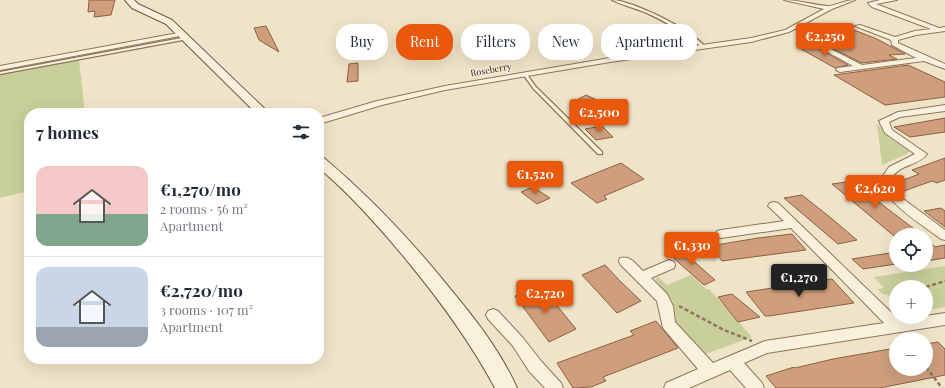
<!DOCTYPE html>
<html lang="en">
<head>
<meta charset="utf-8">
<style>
	:root { --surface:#fff; --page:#f6f6f7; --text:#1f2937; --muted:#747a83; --line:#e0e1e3; --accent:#ea580c }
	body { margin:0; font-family:"Playfair Display",serif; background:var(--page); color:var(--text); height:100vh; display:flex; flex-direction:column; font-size:15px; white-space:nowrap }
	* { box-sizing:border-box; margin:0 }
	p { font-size:13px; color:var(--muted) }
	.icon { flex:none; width:22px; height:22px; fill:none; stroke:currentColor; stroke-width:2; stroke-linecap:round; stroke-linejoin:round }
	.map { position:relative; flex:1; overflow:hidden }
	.side { position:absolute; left:24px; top:108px; width:300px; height:256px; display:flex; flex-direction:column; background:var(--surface); border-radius:16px; box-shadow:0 4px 16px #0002 }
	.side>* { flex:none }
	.hud { position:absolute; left:336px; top:24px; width:380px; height:36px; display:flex; gap:8px }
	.fabs { position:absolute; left:889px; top:228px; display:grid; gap:8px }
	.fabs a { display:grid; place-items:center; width:44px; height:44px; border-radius:50%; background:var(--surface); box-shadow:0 4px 16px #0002; font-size:20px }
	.price { position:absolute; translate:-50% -34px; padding:0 9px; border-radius:4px; background:var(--accent); color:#fff; font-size:13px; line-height:26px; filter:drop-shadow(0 1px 2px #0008) }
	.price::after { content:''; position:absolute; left:50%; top:24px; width:12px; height:9px; margin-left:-6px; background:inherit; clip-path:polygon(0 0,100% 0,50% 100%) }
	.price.active { background:#222; color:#fff }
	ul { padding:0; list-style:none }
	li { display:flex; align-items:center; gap:12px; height:100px; padding:0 12px }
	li+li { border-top:1px solid var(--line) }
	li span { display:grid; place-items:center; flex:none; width:112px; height:80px; border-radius:12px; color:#555 }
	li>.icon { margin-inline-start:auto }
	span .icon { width:48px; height:48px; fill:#fffc; stroke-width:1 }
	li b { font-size:17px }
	h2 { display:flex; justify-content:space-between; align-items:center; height:48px; padding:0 12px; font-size:17px }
	.chip { padding:0 14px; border-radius:16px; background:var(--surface); box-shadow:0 4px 16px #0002; font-size:14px; line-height:36px }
	.chip.active { background:var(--accent); color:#fff }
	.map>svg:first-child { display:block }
	.green { fill:#c9cf9b }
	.building { fill:#cf9f7d; stroke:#8d5f41 }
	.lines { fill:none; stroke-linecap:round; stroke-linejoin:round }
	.service-casing { stroke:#8d765c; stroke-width:2.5 }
	.minor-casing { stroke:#8d765c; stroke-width:2 }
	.secondary-casing { stroke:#6f573f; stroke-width:2 }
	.path-far1 { stroke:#8d765c; stroke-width:2; stroke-dasharray:3 2; stroke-linecap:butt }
	.path { stroke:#8d765c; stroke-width:2.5; stroke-dasharray:4 2.5; stroke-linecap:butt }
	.service { fill:#faf1dc; fill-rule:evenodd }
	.minor { fill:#faf1dc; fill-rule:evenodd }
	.secondary { fill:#faf1dc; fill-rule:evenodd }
	.labels { text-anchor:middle; stroke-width:4; stroke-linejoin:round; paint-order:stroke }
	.far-street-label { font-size:9px; fill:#3d2e20; stroke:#f7eed8 }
</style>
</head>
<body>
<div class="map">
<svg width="945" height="388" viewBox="0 0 945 388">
	<rect width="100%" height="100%" fill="#f0e4c8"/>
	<g class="green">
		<polygon points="79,60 85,113 29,113 29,191 0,198 0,70 45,62 46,66"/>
		<polygon points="877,124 889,136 888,137 908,150 909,152 907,154 882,165"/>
		<polygon points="945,266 945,307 926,310 926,287 896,287 896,303 888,295 883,294 877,289 884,288 874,277"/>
		<path d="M691,275L706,289H709L752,337L706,354L676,324L674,319C677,296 666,296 655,279L658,277L667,285Z"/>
	</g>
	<g class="building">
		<polygon points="89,0 115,0 111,15 94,17 95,11 88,12"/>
		<polygon points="266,26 279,52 259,40 254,28"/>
		<polygon points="844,26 877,39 905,54 889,55 897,59 862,63 828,46 840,45 815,35"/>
		<polygon points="816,47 848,65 835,68 801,49"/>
		<polygon points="358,63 358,81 347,82 349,64"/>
		<polygon points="908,65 945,82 945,97 885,105 834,75"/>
		<polygon points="586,95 597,100 584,107 573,102"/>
		<polygon points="945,118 945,132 910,137 894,127"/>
		<polygon points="602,126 613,137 596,140 585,129"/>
		<polygon points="945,158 945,180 937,183 932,181 904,191 893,184 919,174 912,170"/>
		<polygon points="621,163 644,179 604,196 607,199 597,203 571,183"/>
		<polygon points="853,181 867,193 918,232 894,236 832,184"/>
		<polygon points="533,187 550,198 537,204 521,192"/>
		<polygon points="802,195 831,218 857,240 838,244 784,198"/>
		<polygon points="941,208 945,211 945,227 924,211"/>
		<polygon points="792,234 806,250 722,261 710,246 758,238"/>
		<polygon points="926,239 935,247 945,245 945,258 926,261"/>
		<polygon points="686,248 694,254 689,257 715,280 704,285 670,255"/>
		<polygon points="896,252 896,264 863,269 852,259"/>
		<polygon points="605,265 620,281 641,301 617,313 582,275"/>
		<polygon points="832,279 854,303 769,316 765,316 746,292"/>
		<polygon points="541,286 576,329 549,342 515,296"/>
		<polygon points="732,294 760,317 738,322 718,297"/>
		<polygon points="656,321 678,348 603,377 606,381 591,387 573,388 557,363 634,335 630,331"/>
		<polygon points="938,342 945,349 945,375 880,388 776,388 766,376 794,367 795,368 833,359 896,348 896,369 926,369 926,344"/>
	</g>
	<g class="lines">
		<defs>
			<g id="service">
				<path d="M612,0C619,0 626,3 633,5C659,15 686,28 706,47L703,48C685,34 667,22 647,13C635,8 622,5 612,0Z"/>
				<polygon points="187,37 189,38 188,39 0,74 0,72"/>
				<polygon points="524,73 526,73 535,86 602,152 602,154 598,154 533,88 523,74"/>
			</g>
			<g id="minor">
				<path d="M784,0C799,0 813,5 828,6C835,6 845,0 855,0L832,9L789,32L751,42L610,62L445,90L382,105L319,124V118L377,101L445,86L610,58L751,38L785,30L824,9Z"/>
				<polygon points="880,0 897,0 876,4 939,28 945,27 945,31 916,35 898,40 898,43 945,64 945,69 924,61 840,72 836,70 837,68 853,66 808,41 813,40 862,65 916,58 892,45 891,40 855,26 860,25 895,37 915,31 931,29 872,7 868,3"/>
				<polygon points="183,32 186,34 185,35 0,70 0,66"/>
				<path d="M945,105V111L900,117L889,122L892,130L927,154C917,167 900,163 890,180L893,189L898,195L945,230V240L941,239C920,223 888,205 880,180L889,167L915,154L885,133L879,121L898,112Z"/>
				<path d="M774,202L778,203L899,320L945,313V325L767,353L744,363L762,383L764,388H746L730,370L689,388H664L666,383L698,369L663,328L657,301L620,264L619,261L620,258C630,255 636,264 643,271L669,260L674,262L675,265L674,268L651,278L667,294L673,306L675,322L713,363L765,341L884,323L791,228L721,238L717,237L715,234L717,231L721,230L784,221L768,206L770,203Z"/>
				<polygon points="493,309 498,311 523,338 541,361 561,383 563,388 545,388 529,371 513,346 488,319 486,315 488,311"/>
			</g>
			<g id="secondary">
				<polygon points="125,0 134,0 138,4 172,20 269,113 256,113 166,24 132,8"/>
				<path d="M319,157L324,158C369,196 410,239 447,285C473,316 500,350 517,388H495C471,343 441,302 409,263C381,229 352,196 319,168Z"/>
			</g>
		</defs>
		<use href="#service" class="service-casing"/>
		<use href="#minor" class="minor-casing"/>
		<use href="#secondary" class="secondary-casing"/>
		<polyline class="path-far1" points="674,252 703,237 710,244"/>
		<g class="path">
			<polyline points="669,255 676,251"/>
			<polyline points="926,287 945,281"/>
			<polyline points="679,306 724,330 752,341"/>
			<polyline points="926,367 942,388"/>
		</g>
		<use href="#service" class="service"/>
		<use href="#minor" class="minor"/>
		<use href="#secondary" class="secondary"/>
	</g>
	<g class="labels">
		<g class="far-street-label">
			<text transform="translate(491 70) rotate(-10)" y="3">Roseberry</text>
		</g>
	</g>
</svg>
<div class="fabs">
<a><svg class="icon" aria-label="locate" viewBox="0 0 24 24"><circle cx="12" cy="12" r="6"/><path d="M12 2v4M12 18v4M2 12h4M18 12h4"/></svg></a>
<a>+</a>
<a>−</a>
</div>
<b class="price" style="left:825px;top:57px">€2,250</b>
<b class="price" style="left:599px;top:133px">€2,500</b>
<b class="price" style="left:535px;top:195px">€1,520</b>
<b class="price" style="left:875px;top:209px">€2,620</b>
<b class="price" style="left:692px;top:266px">€1,330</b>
<b class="price active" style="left:799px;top:298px">€1,270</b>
<b class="price" style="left:545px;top:314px">€2,720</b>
<div class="hud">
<a class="chip">Buy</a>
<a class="chip active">Rent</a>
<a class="chip">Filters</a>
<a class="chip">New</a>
<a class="chip">Apartment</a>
</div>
<section class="side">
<h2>7 homes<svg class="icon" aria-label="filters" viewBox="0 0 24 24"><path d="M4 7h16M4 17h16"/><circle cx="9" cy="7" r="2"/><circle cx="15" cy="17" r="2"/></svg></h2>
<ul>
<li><span style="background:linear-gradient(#f6c9c9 60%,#7fa58c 0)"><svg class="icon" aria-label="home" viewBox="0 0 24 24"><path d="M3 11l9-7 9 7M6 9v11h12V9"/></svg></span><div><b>€1,270/mo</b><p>2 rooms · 56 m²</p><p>Apartment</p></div></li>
<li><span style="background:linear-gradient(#c9d6e8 75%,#9aa5b1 0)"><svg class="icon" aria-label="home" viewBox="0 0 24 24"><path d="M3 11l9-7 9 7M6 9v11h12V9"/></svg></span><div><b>€2,720/mo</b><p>3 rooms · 107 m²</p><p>Apartment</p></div></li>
</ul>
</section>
</div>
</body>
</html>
